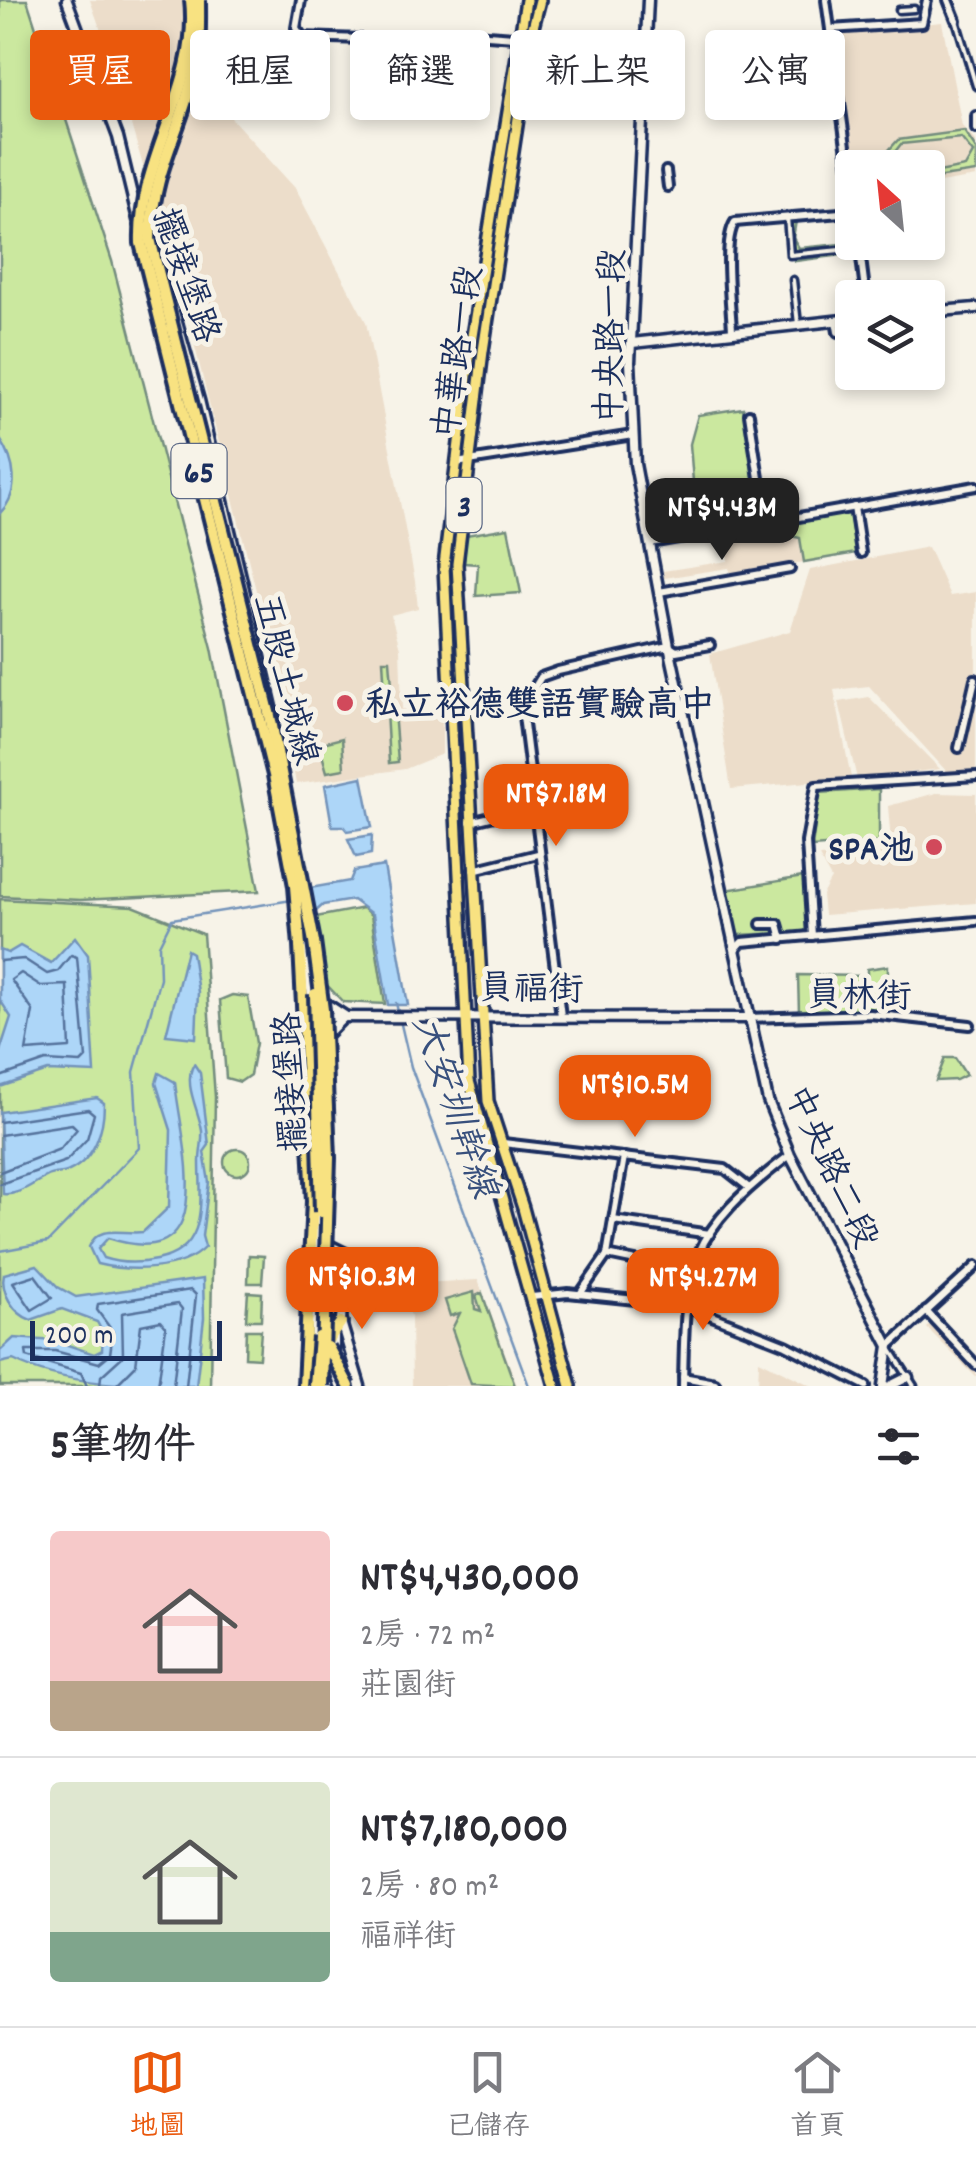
<!DOCTYPE html>
<html lang="zh-TW">
<head>
<meta charset="utf-8">
<style>
	:root { --surface:#fff; --page:#f2f2f3; --text:#2b2b33; --muted:#7c7c81; --line:#e1e1e2; --accent:#ea580c }
	body { margin:0; font-family:Dekko,"LXGW WenKai TC",sans-serif; background:var(--page); color:var(--text); height:100vh; display:flex; flex-direction:column; font-size:38px; white-space:nowrap }
	* { box-sizing:border-box; margin:0 }
	p { font-size:32px; color:var(--muted) }
	.icon { flex:none; width:55px; height:55px; fill:none; stroke:currentColor; stroke-width:2; stroke-linecap:round; stroke-linejoin:round }
	.map { position:relative; height:1386px; overflow:hidden }
	.drawer { display:flex; flex-direction:column; background:var(--surface); flex:1 }
	.drawer>* { flex:none }
	.banner { position:absolute; left:30px; top:30px; width:918px; height:90px; display:flex; gap:20px }
	.needle { width:65px; rotate:333deg }
	.buttons { position:absolute; left:835px; top:150px; display:grid; gap:20px }
	.buttons a { display:grid; place-items:center; width:110px; height:110px; border-radius:10px; background:var(--surface); box-shadow:0 5px 15px #0003; font-size:50px }
	.scale { position:absolute; left:30px; bottom:25px; width:192px; box-sizing:border-box; padding-left:10px; border:5px solid #1b2f5e; border-top:0; font-size:28px; line-height:35px; white-space:nowrap; color:#1b2f5e; -webkit-text-stroke:8px #f7f3e8; paint-order:stroke }
	.price { position:absolute; translate:-50% -85px; padding:0 22px; border-radius:20px; background:var(--accent); color:#fff; font-size:32px; line-height:65px; filter:drop-shadow(0 2px 5px #0008) }
	.price::after { content:''; position:absolute; left:50%; top:60px; width:30px; height:22px; margin-left:-15px; background:inherit; clip-path:polygon(0 0,100% 0,50% 100%) }
	.price.current { background:#222; color:#fff }
	ul { padding:0; list-style:none }
	li { display:flex; align-items:center; gap:30px; height:250px; padding:0 50px }
	li+li { border-top:2px solid var(--line) }
	li span { display:grid; place-items:center; flex:none; width:280px; height:200px; border-radius:10px; color:#555 }
	li>.icon { margin-inline-start:auto }
	span .icon { width:120px; height:120px; fill:#fffc; stroke-width:1 }
	li b { font-size:42px }
	h2 { display:flex; justify-content:space-between; align-items:center; height:120px; padding:0 50px; font-size:42px }
	.pill { padding:0 35px; border-radius:10px; background:var(--surface); box-shadow:0 5px 15px #0003; font-size:35px; line-height:90px }
	.pill.current { background:var(--accent); color:#fff }
	.tabs { display:flex; justify-content:space-around; align-items:center; height:140px; border-top:2px solid var(--line); background:var(--surface); font-size:28px; color:var(--muted) }
	.tabs a { display:grid; justify-items:center; gap:5px }
	.tabs .current { color:var(--accent) }
	.map>svg:first-child { display:block }
	.built { fill:#ecddca }
	.green { fill:#cbe89f; stroke:#738c7e; stroke-width:2.5 }
	.water { fill:#add6f8; stroke:#7393ba; stroke-width:2.5 }
	.lines { fill:none; stroke-linecap:round; stroke-linejoin:round }
	.shore { stroke:#55729c; stroke-width:2.5 }
	.stream { stroke:#7393ba; stroke-width:2.5 }
	.pedestrian-casing { stroke:#1b2f5e; stroke-width:11 }
	.minor-casing { stroke:#1b2f5e; stroke-width:14 }
	.tertiary-casing { stroke:#1b2f5e; stroke-width:15 }
	.primary-casing { stroke:#1b2f5e; stroke-width:16 }
	.trunk-casing { stroke:#1b2f5e; stroke-width:18 }
	.pedestrian { stroke:#f7f3e8; stroke-width:4 }
	.minor { stroke:#f7f3e8; stroke-width:6 }
	.tertiary { stroke:#f7f3e8; stroke-width:8 }
	.primary { stroke:#f8e281; stroke-width:9 }
	.trunk { stroke:#f8e281; stroke-width:10 }
	.trunk-bridge-casing { stroke:#1b2f5e; stroke-width:18; stroke-linecap:butt }
	.trunk-bridge { stroke:#f8e281; stroke-width:10 }
	.poi-dot { fill:#d1495b; stroke:#f7f3e8; stroke-width:4 }
	.labels { text-anchor:middle; stroke-width:10; stroke-linejoin:round; paint-order:stroke }
	.shield { fill:#f7f3e8; stroke:#5d6a87; stroke-width:2.5 }
	.shield-label { font-size:32px; font-weight:bold; fill:#1b2f5e }
	.street-label { font-size:35px; fill:#1b2f5e; stroke:#f7f3e8 }
	.poi-label { font-size:35px; font-weight:bold; fill:#1b2f5e; stroke:#f7f3e8; text-anchor:start }
	.water-label { font-size:38px; font-style:italic; fill:#38507d; stroke:#f7f3e8 }
</style>
</head>
<body>
<div class="map">
<svg width="976" height="1386" viewBox="0 0 976 1386">
	<rect width="100%" height="100%" fill="#f7f3e8"/>
	<filter id="ink" filterUnits="userSpaceOnUse"><feTurbulence type="fractalNoise" baseFrequency=".01" numOctaves="2"/><feDisplacementMap in="SourceGraphic" scale="20" xChannelSelector="R" yChannelSelector="G"/><feConvolveMatrix kernelMatrix="1 2 1 2 8 2 1 2 1" color-interpolation-filters="sRGB"/></filter>
	<g filter="url(#ink)">
		<g class="built">
			<polygon points="90,0 206,0 211,63 232,119 295,188 366,322 415,581 418,608 391,615 400,648 402,709 442,715 442,754 405,769 296,784 284,716 291,713 287,696 286,689 281,690 190,327 116,73"/>
			<polygon points="942,22 962,126 976,142 976,177 928,185 928,168 855,167 838,33"/>
			<polygon points="757,528 800,538 804,562 731,574 729,568 664,578 663,571 728,561 724,534"/>
			<polygon points="928,547 950,596 976,592 976,772 948,773 869,686 834,690 851,778 731,789 710,654 790,631 810,570"/>
			<polygon points="869,697 940,769 857,779 839,702"/>
			<polygon points="936,793 976,794 976,903 824,915 822,895 831,879 819,857 885,852 891,857 897,850 891,843 888,806"/>
			<polygon points="478,1280 517,1386 412,1386 411,1316 402,1284"/>
			<polygon points="938,1316 976,1356 976,1377 927,1328"/>
			<polygon points="759,1360 812,1386 758,1386"/>
		</g>
		<g class="green">
			<polygon points="0,0 27,0 112,261 212,648 259,891 80,900 0,896"/>
			<polygon points="964,131 976,149 976,172 928,179 928,174 965,167 973,153 961,138 901,144 894,153 897,167 886,163 888,151 898,140"/>
			<polygon points="796,221 793,238 799,248 850,243 851,254 795,261 794,251 787,251 784,223"/>
			<polygon points="743,408 759,516 661,534 656,502 694,494 690,444 698,415"/>
			<polygon points="849,512 856,553 804,562 800,538 757,528"/>
			<polygon points="508,528 521,593 476,596 478,564 464,563 466,535"/>
			<polygon points="383,660 390,660 398,762 389,763"/>
			<polygon points="342,738 344,769 327,772 319,744"/>
			<polygon points="879,789 879,842 812,847 819,793"/>
			<polygon points="803,877 809,927 804,932 738,935 726,890"/>
			<polygon points="0,899 133,906 203,934 215,1097 210,1386 0,1386"/>
			<polygon points="363,908 371,915 385,1004 343,1002 326,984 316,917"/>
			<polygon points="888,966 887,1009 799,1013 798,975 867,976 867,969"/>
			<polygon points="232,995 248,997 256,1043 250,1075 240,1082 226,1078 220,1000"/>
			<polygon points="945,1058 955,1058 966,1075 956,1080 936,1081"/>
			<circle cx="237" cy="1162" r="13"/>
			<polygon points="249,1255 264,1256 262,1283 248,1283"/>
			<polygon points="248,1292 262,1293 261,1320 246,1320"/>
			<polygon points="474,1292 475,1309 481,1311 476,1296 482,1293 515,1386 471,1384 452,1329 460,1313 450,1316 445,1300"/>
			<polygon points="246,1330 261,1330 259,1358 245,1357"/>
		</g>
		<g class="water">
			<path d="M0,439C15,461 21,492 0,513Z"/>
			<polygon points="362,777 372,827 347,831 343,826 332,826 325,785"/>
			<polygon points="372,835 371,854 356,857 348,839"/>
			<polygon points="384,866 408,1005 388,1005 373,915 353,900 323,905 314,913 310,888 350,881 354,871"/>
			<polygon points="75,937 88,955 95,1073 48,1071 0,1087 0,1051 11,1017 0,1000 0,950 8,953 20,946 51,963"/>
			<polygon points="187,950 192,953 198,992 196,1038 166,1035"/>
			<path d="M194,1064L200,1073L209,1145L204,1152L209,1182L202,1236L205,1247C181,1272 129,1272 97,1264L89,1247C99,1223 123,1235 143,1232L169,1207L171,1130L156,1083L159,1073L175,1082C181,1143 224,1276 108,1238L98,1249L103,1258C121,1264 137,1264 156,1260C209,1250 200,1202 200,1161C200,1151 203,1141 202,1131C199,1110 182,1083 194,1064Z"/>
			<path d="M97,1098L104,1103C104,1129 95,1159 69,1171C61,1175 54,1172 46,1177C32,1184 18,1196 3,1194L0,1112Z"/>
			<path d="M37,1265L58,1287L76,1297L203,1279L204,1318L196,1386C134,1386 66,1386 13,1360L0,1363V1351L14,1338L56,1341L94,1354L102,1350L103,1333L97,1322L62,1309L31,1320C14,1314 0,1292 4,1274Z"/>
		</g>
		<g class="lines">
			<g class="shore">
				<polyline points="0,961 24,959 47,974 58,971 71,955 77,957 86,1058 81,1063 46,1061 0,1077"/>
				<polygon points="21,973 41,986 67,985 70,1048 26,1051 33,1011 11,980"/>
				<polyline points="0,1122 88,1109 94,1114 87,1139 66,1161 0,1184"/>
				<polyline points="0,1135 72,1124 77,1129 60,1149 0,1172"/>
				<polygon points="35,1275 52,1298 32,1310 13,1282"/>
				<polyline points="87,1386 81,1373 27,1357 26,1351 55,1351 99,1363 110,1354 113,1332 97,1310 98,1304 191,1290 196,1295 186,1386"/>
				<polyline points="100,1386 101,1376 123,1356 122,1313 178,1304 182,1309 173,1386"/>
				<polyline points="115,1386 136,1365 141,1325 161,1321 166,1327 158,1386"/>
			</g>
			<g class="stream">
				<polyline points="396,1003 411,1067 529,1386"/>
				<polyline points="0,1251 48,1242 139,1148 134,1072 160,978 159,945 172,919 292,900"/>
			</g>
			<defs>
				<g id="pedestrian">
					<polyline points="899,10 914,9"/>
					<polyline points="956,20 976,86"/>
					<polyline points="787,217 790,255 860,248"/>
					<polyline points="793,280 798,324"/>
					<polyline points="891,1350 914,1386"/>
				</g>
				<g id="minor">
					<polyline points="301,0 296,28 302,37 392,40 461,33 646,47"/>
					<polyline points="826,0 852,190"/>
					<polyline points="948,0 956,20"/>
					<polyline points="830,29 922,23 927,0"/>
					<polyline points="233,63 243,58 285,55 310,38"/>
					<polyline points="976,116 976,129"/>
					<polyline points="666,171 668,187"/>
					<polyline points="859,242 866,298"/>
					<polyline points="836,321 838,332"/>
					<path d="M732,330C731,305 722,241 735,222L852,212"/>
					<polyline points="749,414 766,523"/>
					<polyline points="456,463 633,435"/>
					<polyline points="854,507 861,553"/>
					<polyline points="650,543 976,486"/>
					<polyline points="659,592 790,569"/>
					<polyline points="959,748 975,679"/>
					<polyline points="470,822 507,813"/>
					<polyline points="473,870 538,854"/>
					<polyline points="761,924 778,924 782,939"/>
					<polyline points="812,936 806,842 816,786 976,776"/>
					<polyline points="735,950 742,942 976,921"/>
					<polyline points="561,1016 522,708 541,677 558,671 669,646 676,651 710,645"/>
					<polyline points="748,1018 870,1014 970,1025"/>
					<polyline points="503,1143 725,1169 748,1187"/>
					<polyline points="624,1157 613,1220 710,1234"/>
					<polyline points="613,1220 607,1255 689,1272"/>
					<polyline points="580,1294 607,1255"/>
					<polyline points="532,1297 568,1293 684,1305 786,1345 866,1386"/>
					<polyline points="926,1311 976,1365"/>
					<polyline points="889,1346 976,1266"/>
					<polyline points="683,1377 715,1383"/>
					<path d="M683,1386C685,1261 687,1234 790,1155"/>
				</g>
				<g id="tertiary">
					<polyline points="67,0 118,137 139,224"/>
					<polyline points="648,0 630,362 635,464 669,646 768,1101 790,1155 889,1346 883,1386"/>
					<polyline points="162,269 199,400 275,720"/>
					<polyline points="928,312 976,308"/>
					<polyline points="632,343 852,319"/>
					<polyline points="301,898 312,998"/>
					<polyline points="322,1001 345,1016 326,1035"/>
					<polyline points="318,1017 747,1018"/>
					<polyline points="325,1243 345,1253 341,1322 360,1386"/>
					<polyline points="334,1333 334,1367 340,1386"/>
					<polyline points="315,1343 321,1207"/>
					<polyline points="890,1386 908,1377"/>
				</g>
				<g id="primary">
					<polyline points="526,0 472,336 444,566 469,1081 555,1386"/>
					<polyline points="540,0 530,39 483,351 457,564 488,1101 523,1208 571,1386"/>
				</g>
				<g id="trunk">
					<polyline points="300,946 313,1201 304,1386"/>
					<polyline points="325,1345 341,1322"/>
				</g>
			</defs>
			<use href="#pedestrian" class="pedestrian-casing"/>
			<use href="#minor" class="minor-casing"/>
			<use href="#tertiary" class="tertiary-casing"/>
			<use href="#primary" class="primary-casing"/>
			<use href="#trunk" class="trunk-casing"/>
			<use href="#pedestrian" class="pedestrian"/>
			<use href="#minor" class="minor"/>
			<use href="#tertiary" class="tertiary"/>
			<use href="#primary" class="primary"/>
			<use href="#trunk" class="trunk"/>
			<defs>
				<g id="trunk-bridge">
					<path d="M191,0C201,85 138,158 141,243L274,775L295,886L300,946"/>
					<path d="M199,0C199,21 200,43 196,63C183,129 153,166 150,239L270,716L314,942L323,1010L329,1158L322,1386"/>
					<polyline points="315,994 321,1212"/>
					<polyline points="328,1347 349,1386"/>
					<polyline points="315,1386 319,1337"/>
				</g>
			</defs>
			<use href="#trunk-bridge" class="trunk-bridge-casing"/>
			<use href="#trunk-bridge" class="trunk-bridge"/>
		</g>
	</g>
	<g class="poi-dot">
		<circle cx="345" cy="703" r="10"/>
		<circle cx="934" cy="847" r="10"/>
	</g>
	<g class="labels">
		<g class="shield">
			<rect x="171.5" y="444" width="55" height="54" rx="8"/>
			<rect x="446.5" y="478" width="35" height="54" rx="8"/>
		</g>
		<g class="shield-label">
			<text x="199" y="482">65</text>
			<text x="464" y="516">3</text>
		</g>
		<g class="street-label">
			<text transform="translate(188 275) rotate(71)" y="12">擺接堡路</text>
			<text transform="translate(609 336) rotate(-89)" y="12">中央路一段</text>
			<text transform="translate(456 352) rotate(-82)" y="12">中華路一段</text>
			<text transform="translate(288 679) rotate(76)" y="12">五股土城線</text>
			<text transform="translate(531 987) rotate(1)" y="12">員福街</text>
			<text transform="translate(859 994) rotate(1)" y="12">員林街</text>
			<text transform="translate(289 1082) rotate(-93)" y="12">擺接堡路</text>
			<text transform="translate(833 1166) rotate(65)" y="12">中央路二段</text>
		</g>
		<g class="poi-label">
			<text x="365" y="715">私立裕德雙語實驗高中</text>
			<text x="914" y="859" text-anchor="end">SPA池</text>
		</g>
		<g class="water-label">
			<text transform="translate(457 1106) rotate(71)" y="13">大安圳幹線</text>
		</g>
	</g>
</svg>
<div class="buttons">
<a><svg class="needle" viewBox="-14 -14 28 28"><path d="M0-13l5 13h-10z" fill="#e53935"/><path d="M0 13l5-13h-10z" fill="#7c7c81"/></svg></a>
<a><svg class="icon" aria-label="layers" viewBox="0 0 24 24"><path d="M12 4l9 5-9 5-9-5zM3 14l9 5 9-5"/></svg></a>
</div>
<div class="scale">200 m</div>
<b class="price current" style="left:722px;top:563px">NT$4.43M</b>
<b class="price" style="left:556px;top:849px">NT$7.18M</b>
<b class="price" style="left:635px;top:1140px">NT$10.5M</b>
<b class="price" style="left:362px;top:1332px">NT$10.3M</b>
<b class="price" style="left:703px;top:1333px">NT$4.27M</b>
<div class="banner">
<a class="pill current">買屋</a>
<a class="pill">租屋</a>
<a class="pill">篩選</a>
<a class="pill">新上架</a>
<a class="pill">公寓</a>
</div>
</div>
<section class="drawer">
<h2>5筆物件<svg class="icon" aria-label="filters" viewBox="0 0 24 24"><path d="M4 7h16M4 17h16"/><circle cx="9" cy="7" r="2"/><circle cx="15" cy="17" r="2"/></svg></h2>
<ul>
<li><span style="background:linear-gradient(#f6c9c9 75%,#b9a48a 0)"><svg class="icon" aria-label="home" viewBox="0 0 24 24"><path d="M3 11l9-7 9 7M6 9v11h12V9"/></svg></span><div><b>NT$4,430,000</b><p>2房 · 72 m²</p><p>莊園街</p></div></li>
<li><span style="background:linear-gradient(#dfe7d0 75%,#7fa58c 0)"><svg class="icon" aria-label="home" viewBox="0 0 24 24"><path d="M3 11l9-7 9 7M6 9v11h12V9"/></svg></span><div><b>NT$7,180,000</b><p>2房 · 80 m²</p><p>福祥街</p></div></li>
</ul>
</section>
<nav class="tabs">
<a class="current"><svg class="icon" aria-label="map" viewBox="0 0 24 24"><path d="M3 6l6-2 6 2 6-2v14l-6 2-6-2-6 2zM9 4v14M15 6v14"/></svg>地圖</a>
<a><svg class="icon" aria-label="saved" viewBox="0 0 24 24"><path d="M7 4h10v16l-5-4-5 4z"/></svg>已儲存</a>
<a><svg class="icon" aria-label="home" viewBox="0 0 24 24"><path d="M3 11l9-7 9 7M6 9v11h12V9"/></svg>首頁</a>
</nav>
</body>
</html>
